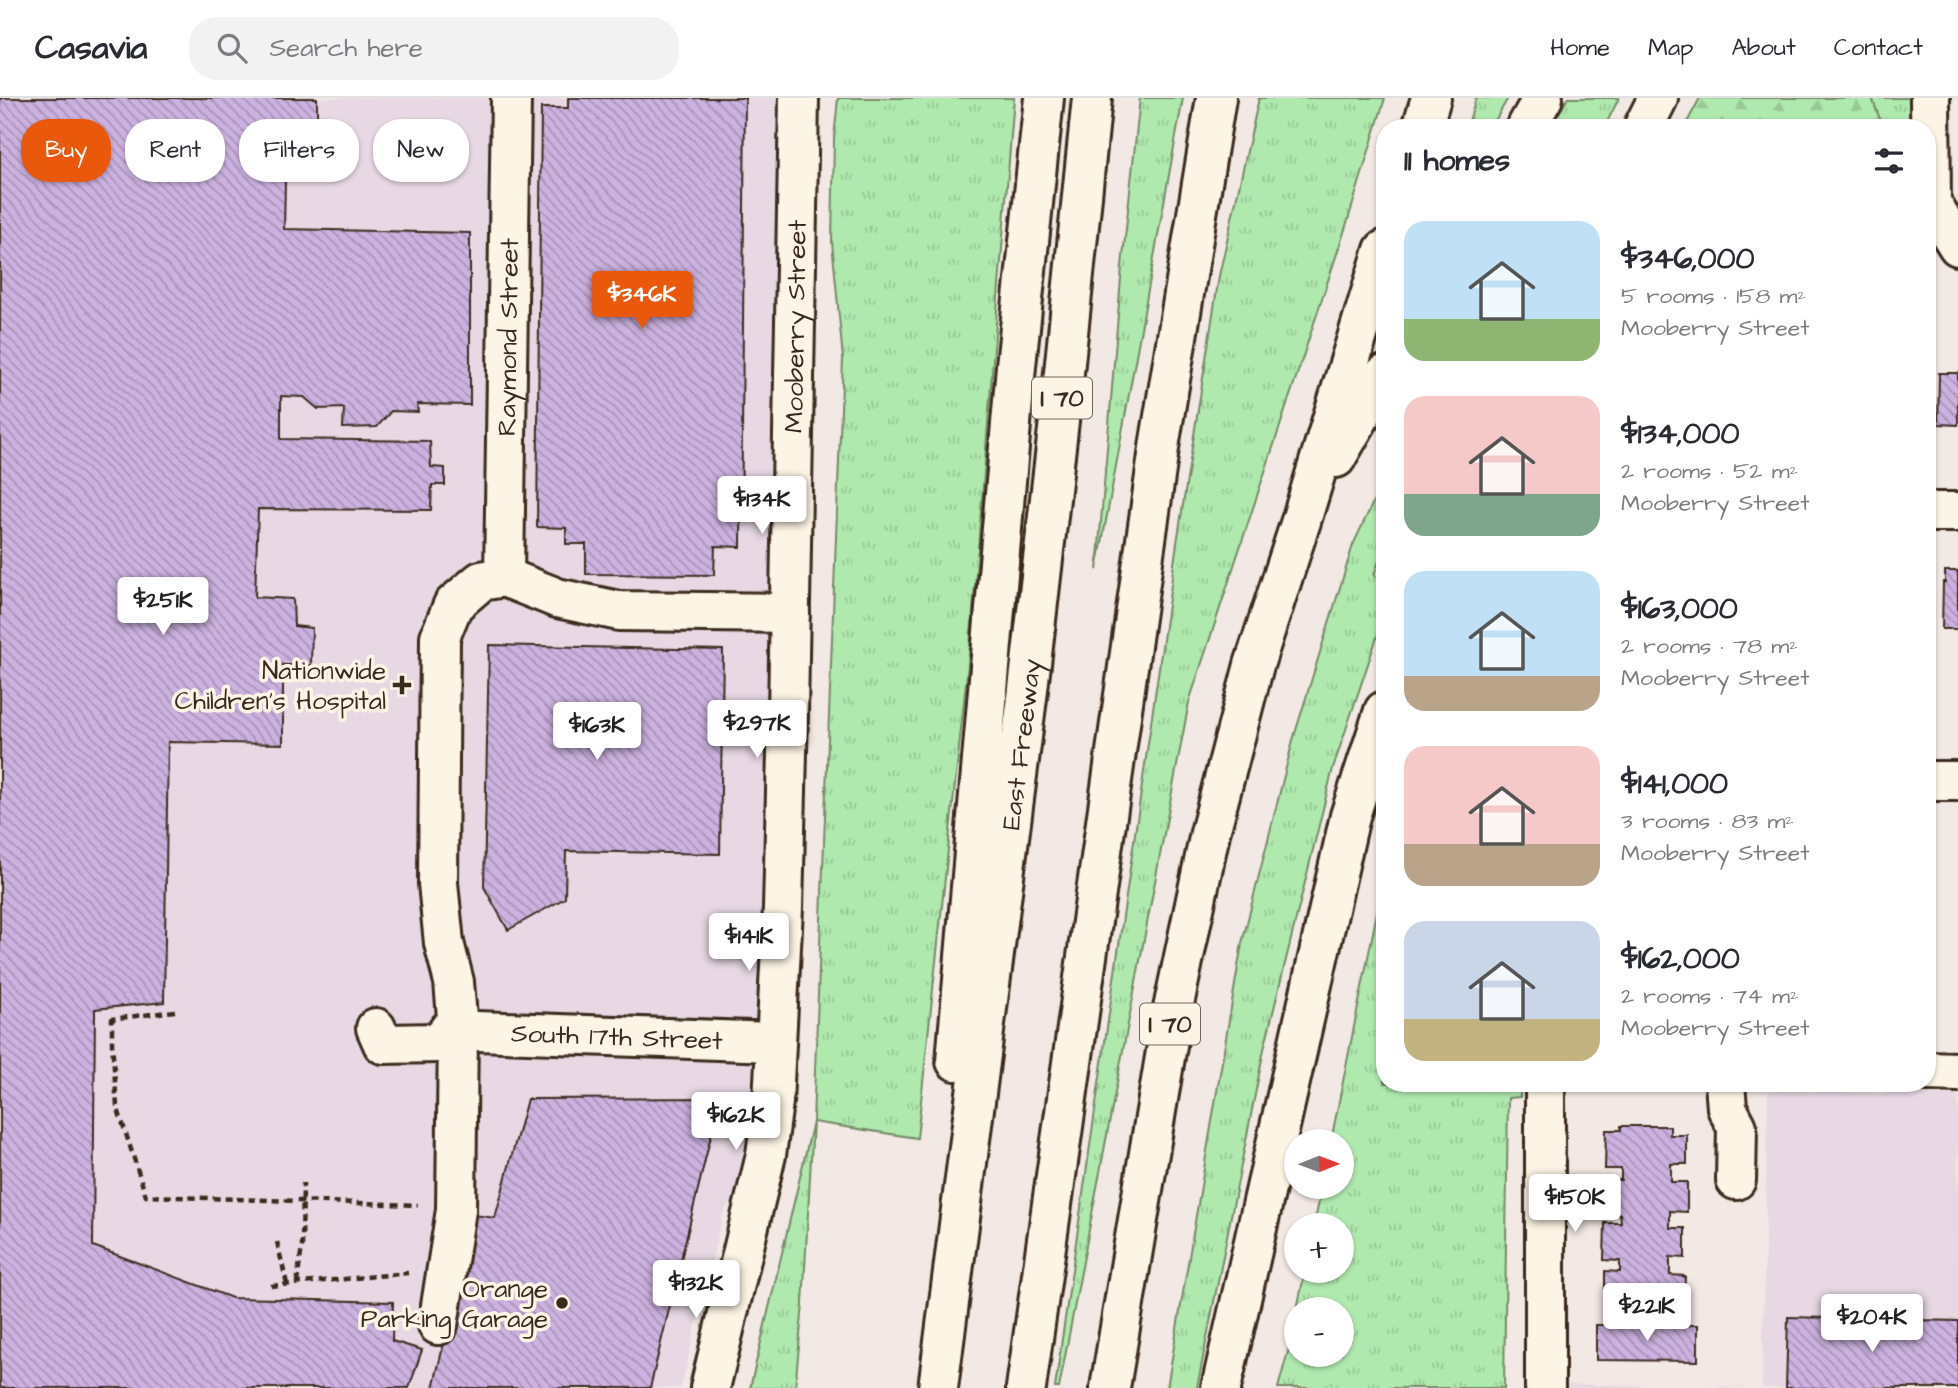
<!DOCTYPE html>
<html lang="en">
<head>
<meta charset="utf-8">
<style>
	:root { --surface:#fff; --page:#f2f2f3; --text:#2b2b33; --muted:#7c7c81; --line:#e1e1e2; --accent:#ea580c }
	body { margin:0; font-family:"Architects Daughter",sans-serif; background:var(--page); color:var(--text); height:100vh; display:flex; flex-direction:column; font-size:26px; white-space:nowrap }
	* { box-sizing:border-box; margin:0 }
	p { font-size:23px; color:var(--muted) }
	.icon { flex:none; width:38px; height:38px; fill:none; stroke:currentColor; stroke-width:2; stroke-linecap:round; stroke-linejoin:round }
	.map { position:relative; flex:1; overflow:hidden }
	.panel { position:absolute; left:1376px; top:21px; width:560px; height:973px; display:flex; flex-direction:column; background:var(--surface); border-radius:28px; box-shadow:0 2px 5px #0004 }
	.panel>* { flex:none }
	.banner { position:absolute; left:21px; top:21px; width:665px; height:63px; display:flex; gap:14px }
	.needle { width:46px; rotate:89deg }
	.tools { position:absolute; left:1284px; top:1031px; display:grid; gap:14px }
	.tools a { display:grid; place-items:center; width:70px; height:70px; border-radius:50%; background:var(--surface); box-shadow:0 2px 5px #0004; font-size:35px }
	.price { position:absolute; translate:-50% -60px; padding:0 16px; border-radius:7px; background:#fff; color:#222; font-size:23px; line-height:46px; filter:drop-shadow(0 2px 4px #0008) }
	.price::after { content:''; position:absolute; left:50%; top:42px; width:21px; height:16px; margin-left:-10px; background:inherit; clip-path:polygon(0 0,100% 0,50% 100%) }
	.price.selected { background:var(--accent); color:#fff }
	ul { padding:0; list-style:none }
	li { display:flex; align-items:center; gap:21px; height:175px; padding:0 28px }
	li span { display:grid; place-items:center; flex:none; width:196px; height:140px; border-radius:21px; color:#555 }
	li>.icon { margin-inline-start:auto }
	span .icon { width:84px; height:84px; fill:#fffc; stroke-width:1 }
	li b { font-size:30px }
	h2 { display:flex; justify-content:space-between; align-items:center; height:84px; padding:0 28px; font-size:30px }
	.chip { padding:0 24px; border-radius:28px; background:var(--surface); box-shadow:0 2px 5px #0004; font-size:24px; line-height:63px }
	.chip.selected { background:var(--accent); color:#fff }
	header { display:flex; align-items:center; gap:42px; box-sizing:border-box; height:98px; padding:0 35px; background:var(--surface); border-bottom:2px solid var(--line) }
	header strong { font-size:33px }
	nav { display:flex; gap:38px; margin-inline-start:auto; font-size:24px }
	.search { width:490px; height:63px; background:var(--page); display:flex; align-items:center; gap:18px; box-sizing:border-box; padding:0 24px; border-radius:28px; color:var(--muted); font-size:26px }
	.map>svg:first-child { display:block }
	.built { fill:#e7d8e3 }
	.grass { fill:url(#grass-tufts); stroke:#758a66; stroke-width:2 }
	.forest { fill:url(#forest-firs); stroke:#758a66; stroke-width:2 }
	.building { fill:url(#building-back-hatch); stroke:#3b2a1e; stroke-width:2 }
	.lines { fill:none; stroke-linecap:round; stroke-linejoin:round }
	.minor-casing { stroke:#3b2a1e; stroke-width:44 }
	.highway-casing { stroke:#3b2a1e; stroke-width:44 }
	.path { stroke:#3b2a1e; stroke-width:4.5; stroke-dasharray:7 5; stroke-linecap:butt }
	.minor { stroke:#fcf5e5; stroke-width:38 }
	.highway { stroke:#fcf5e5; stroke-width:38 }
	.poi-dot { fill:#3b2a1e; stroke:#fcf5e5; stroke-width:2.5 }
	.labels { text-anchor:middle; stroke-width:7; stroke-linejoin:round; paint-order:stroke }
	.shield { fill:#fcf5e5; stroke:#75675a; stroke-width:2 }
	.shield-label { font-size:24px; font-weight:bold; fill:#3b2a1e }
	.street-label { font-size:26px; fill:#3b2a1e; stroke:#fcf5e5 }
	.poi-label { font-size:26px; fill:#3b2a1e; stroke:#fcf5e5; text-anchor:end }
</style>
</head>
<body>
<header>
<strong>Casavia</strong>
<div class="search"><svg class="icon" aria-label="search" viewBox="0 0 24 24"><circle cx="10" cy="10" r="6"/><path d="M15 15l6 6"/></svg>Search here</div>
<nav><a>Home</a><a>Map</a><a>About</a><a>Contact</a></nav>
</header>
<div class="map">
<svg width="1958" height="1290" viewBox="0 0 1958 1290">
	<defs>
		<pattern id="grass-tufts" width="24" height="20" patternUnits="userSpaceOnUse" patternTransform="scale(1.75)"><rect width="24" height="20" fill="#afe9ae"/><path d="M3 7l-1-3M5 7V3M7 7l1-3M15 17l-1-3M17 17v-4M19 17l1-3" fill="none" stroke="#97c895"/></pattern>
		<pattern id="forest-firs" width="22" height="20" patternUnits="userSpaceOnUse" patternTransform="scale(1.75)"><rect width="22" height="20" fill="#afe9ae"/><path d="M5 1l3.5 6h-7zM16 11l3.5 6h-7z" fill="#97c895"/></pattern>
		<pattern id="building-back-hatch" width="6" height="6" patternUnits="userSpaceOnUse" patternTransform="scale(1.75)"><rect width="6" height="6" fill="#ccb2e0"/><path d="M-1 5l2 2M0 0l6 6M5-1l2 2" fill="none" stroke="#a791b5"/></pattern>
	</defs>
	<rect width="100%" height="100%" fill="#f2e8e4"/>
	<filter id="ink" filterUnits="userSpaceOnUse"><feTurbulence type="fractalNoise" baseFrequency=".0143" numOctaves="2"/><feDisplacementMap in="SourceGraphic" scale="14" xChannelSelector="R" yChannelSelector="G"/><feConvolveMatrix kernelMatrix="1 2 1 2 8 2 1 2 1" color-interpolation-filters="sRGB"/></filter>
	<g filter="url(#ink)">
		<g class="built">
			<polygon points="0,0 805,0 770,1047 723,1115 681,1290 0,1290"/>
			<polygon points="1768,993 1958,997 1958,1290 1546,1290 1546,1286 1762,1290"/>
		</g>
		<g class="grass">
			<polygon points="838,0 1014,0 971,538 917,1040 813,1024 803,1206 795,1290 750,1290 813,1024 843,261 832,144 834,41"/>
			<polygon points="1140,0 1183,0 1097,472 1122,168"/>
			<polygon points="1259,0 1385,0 1348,122 1189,604 1059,1290 1055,1290 1177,445 1219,178"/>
			<polygon points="1476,0 1508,0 1491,30 1467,30"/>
			<polygon points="1568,0 1619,0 1604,30 1550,30"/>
			<polygon points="1872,0 1927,0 1925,30 1883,30"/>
			<polygon points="1384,381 1384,449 1374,477 1384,483 1384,518 1333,670 1264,951 1197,1290 1167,1290 1242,845 1293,642 1353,447"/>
			<polygon points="1384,780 1384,985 1520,985 1520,999 1508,1000 1504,1290 1278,1290 1289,1250 1297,1213 1297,1256 1342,1256 1342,1211 1297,1211 1305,1173 1342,1172 1342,1127 1314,1127 1322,1089 1342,1088 1342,1043 1331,1043"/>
		</g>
		<polygon class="forest" points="1700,0 1872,0 1883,30 1684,30"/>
		<g class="building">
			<polygon points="0,0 317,0 317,37 286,35 284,131 470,135 470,307 417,306 418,314 391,313 377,329 343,330 344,310 318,311 304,299 281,298 281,341 430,343 431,369 445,370 445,387 432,387 431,412 258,411 255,499 293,501 294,528 312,530 311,567 283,567 283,646 168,644 164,904 95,911 93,1148 232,1200 393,1204 392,1243 422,1252 409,1290 0,1290"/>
			<polygon points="568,0 745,0 741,449 715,448 714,477 586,476 586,446 566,446 566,430 537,429 541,10 568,10"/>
			<polygon points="1939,275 1958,275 1958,327 1938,326"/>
			<polygon points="1945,473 1958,473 1958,531 1942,531 1943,484 1945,484"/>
			<rect x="1927" y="478" width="2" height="55"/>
			<polygon points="489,547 723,552 720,756 566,753 565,800 508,832 484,789"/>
			<polygon points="720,1000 650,1290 433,1290 475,1117 495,1120 527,1001"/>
			<polygon points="1621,1028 1670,1028 1670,1037 1687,1037 1687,1066 1671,1066 1671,1084 1687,1084 1687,1114 1670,1113 1670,1130 1685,1130 1685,1160 1670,1159 1670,1177 1685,1178 1684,1205 1669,1205 1669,1214 1619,1213 1620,1206 1605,1206 1605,1173 1620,1174 1620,1163 1604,1162 1605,1125 1621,1125 1620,1116 1605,1115 1605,1082 1621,1082 1621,1071 1605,1071 1606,1032 1621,1032"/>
			<polygon points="1788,1219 1958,1223 1958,1290 1786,1290"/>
			<polygon points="1596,1227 1698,1227 1698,1263 1596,1262"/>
		</g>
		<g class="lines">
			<defs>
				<g id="minor">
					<polyline points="1930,0 1931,105 1958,148"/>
					<polyline points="1927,414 1958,414"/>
					<path id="s1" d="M504,479L511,0"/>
					<polyline points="1927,683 1958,683"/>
					<polyline points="376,930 383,946 439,945 449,932"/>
					<path id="s2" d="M449,932L775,944"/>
					<polyline points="1927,973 1958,974"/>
					<polyline points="1545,985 1545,1290"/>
					<polyline points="1725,985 1727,1010 1737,1029 1736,1082"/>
					<polyline points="438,1227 456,1112 458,931 454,884 444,845 438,785 440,539 453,507 481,483 504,479 557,500 619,513 790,515"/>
					<path id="s3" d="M710,1290L766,1057L773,1004L783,810L788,615L799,0"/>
				</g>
				<g id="highway">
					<polyline points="1422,30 1431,0"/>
					<polyline points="1526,30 1543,0"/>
					<polyline points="1643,30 1658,0"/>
					<polyline points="1336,360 1384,277"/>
					<polyline points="956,963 1016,268 1044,0"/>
					<path id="s4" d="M938,1290L1027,600L1060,314L1092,0"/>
					<polyline points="1026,1290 1160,343 1216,0"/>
					<polyline points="1110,1290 1173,911 1210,735 1254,567 1302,420 1384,152"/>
					<polyline points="1221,1290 1350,718 1384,613"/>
				</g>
			</defs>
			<use href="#minor" class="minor-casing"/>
			<use href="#highway" class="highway-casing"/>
			<g class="path">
				<polyline points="175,913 112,921 112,945 117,1008 146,1098 418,1107"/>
				<polyline points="277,1144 287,1186"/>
				<polyline points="297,1185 302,1148 303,1085"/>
				<polyline points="271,1188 408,1175"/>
			</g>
			<use href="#minor" class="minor"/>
			<use href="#highway" class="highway"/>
		</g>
	</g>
	<g class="poi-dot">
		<path d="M398.5 576.5h7v7h7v7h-7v7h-7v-7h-7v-7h7z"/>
		<circle cx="562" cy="1205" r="7"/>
	</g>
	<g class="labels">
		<g class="shield">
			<rect x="1032" y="279.5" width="60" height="41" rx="5"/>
			<rect x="1140" y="905.5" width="60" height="41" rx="5"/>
		</g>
		<g class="shield-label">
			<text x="1062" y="308">I 70</text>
			<text x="1170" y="934">I 70</text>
		</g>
		<g class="street-label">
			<text dy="9" stroke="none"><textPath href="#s3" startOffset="1069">Mooberry Street</textPath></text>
			<text dy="9" stroke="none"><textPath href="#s1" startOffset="240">Raymond Street</textPath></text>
			<text dy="9" stroke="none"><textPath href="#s4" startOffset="649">East Freeway</textPath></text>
			<text dy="9" stroke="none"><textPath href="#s2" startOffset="168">South 17th Street</textPath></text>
		</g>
		<g class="poi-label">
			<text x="386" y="581">Nationwide<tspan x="386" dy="30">Children's Hospital</tspan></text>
			<text x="548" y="1199">Orange<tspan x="548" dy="30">Parking Garage</tspan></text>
		</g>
	</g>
</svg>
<div class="tools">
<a><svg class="needle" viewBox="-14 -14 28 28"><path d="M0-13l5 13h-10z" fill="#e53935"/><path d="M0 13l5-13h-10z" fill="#7c7c81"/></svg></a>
<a>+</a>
<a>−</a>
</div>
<b class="price selected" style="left:642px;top:233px">$346K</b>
<b class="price" style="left:762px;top:438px">$134K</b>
<b class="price" style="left:163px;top:539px">$251K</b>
<b class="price" style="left:757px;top:662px">$297K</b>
<b class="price" style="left:597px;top:664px">$163K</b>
<b class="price" style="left:749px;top:875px">$141K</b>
<b class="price" style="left:736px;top:1054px">$162K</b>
<b class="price" style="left:1575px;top:1136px">$150K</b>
<b class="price" style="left:696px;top:1222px">$132K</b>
<b class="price" style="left:1647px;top:1245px">$221K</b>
<b class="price" style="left:1872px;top:1256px">$204K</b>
<div class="banner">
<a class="chip selected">Buy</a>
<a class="chip">Rent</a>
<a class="chip">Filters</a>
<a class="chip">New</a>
</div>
<section class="panel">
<h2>11 homes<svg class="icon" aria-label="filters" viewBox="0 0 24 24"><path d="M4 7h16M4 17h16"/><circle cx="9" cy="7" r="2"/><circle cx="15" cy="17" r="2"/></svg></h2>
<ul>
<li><span style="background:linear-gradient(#bfe0f5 70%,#8fb573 0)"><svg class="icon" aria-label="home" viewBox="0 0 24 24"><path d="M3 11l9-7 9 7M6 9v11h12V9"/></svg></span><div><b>$346,000</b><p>5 rooms · 158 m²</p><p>Mooberry Street</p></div></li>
<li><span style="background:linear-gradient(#f6c9c9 70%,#7fa58c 0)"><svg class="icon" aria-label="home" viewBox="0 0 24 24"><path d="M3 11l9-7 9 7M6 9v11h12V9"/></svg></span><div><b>$134,000</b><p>2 rooms · 52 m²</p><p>Mooberry Street</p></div></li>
<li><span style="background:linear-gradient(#bfe0f5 75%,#b9a48a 0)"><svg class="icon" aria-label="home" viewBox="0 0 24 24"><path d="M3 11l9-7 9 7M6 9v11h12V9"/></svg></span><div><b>$163,000</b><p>2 rooms · 78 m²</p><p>Mooberry Street</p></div></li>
<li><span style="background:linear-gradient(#f6c9c9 70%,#b9a48a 0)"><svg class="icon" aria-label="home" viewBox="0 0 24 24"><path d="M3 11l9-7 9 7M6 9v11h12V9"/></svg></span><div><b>$141,000</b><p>3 rooms · 83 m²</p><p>Mooberry Street</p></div></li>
<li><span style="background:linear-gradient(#c9d6e8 70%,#c2b280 0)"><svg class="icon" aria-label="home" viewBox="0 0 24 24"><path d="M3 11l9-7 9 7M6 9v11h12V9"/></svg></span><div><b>$162,000</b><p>2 rooms · 74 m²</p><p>Mooberry Street</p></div></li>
</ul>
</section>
</div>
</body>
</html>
